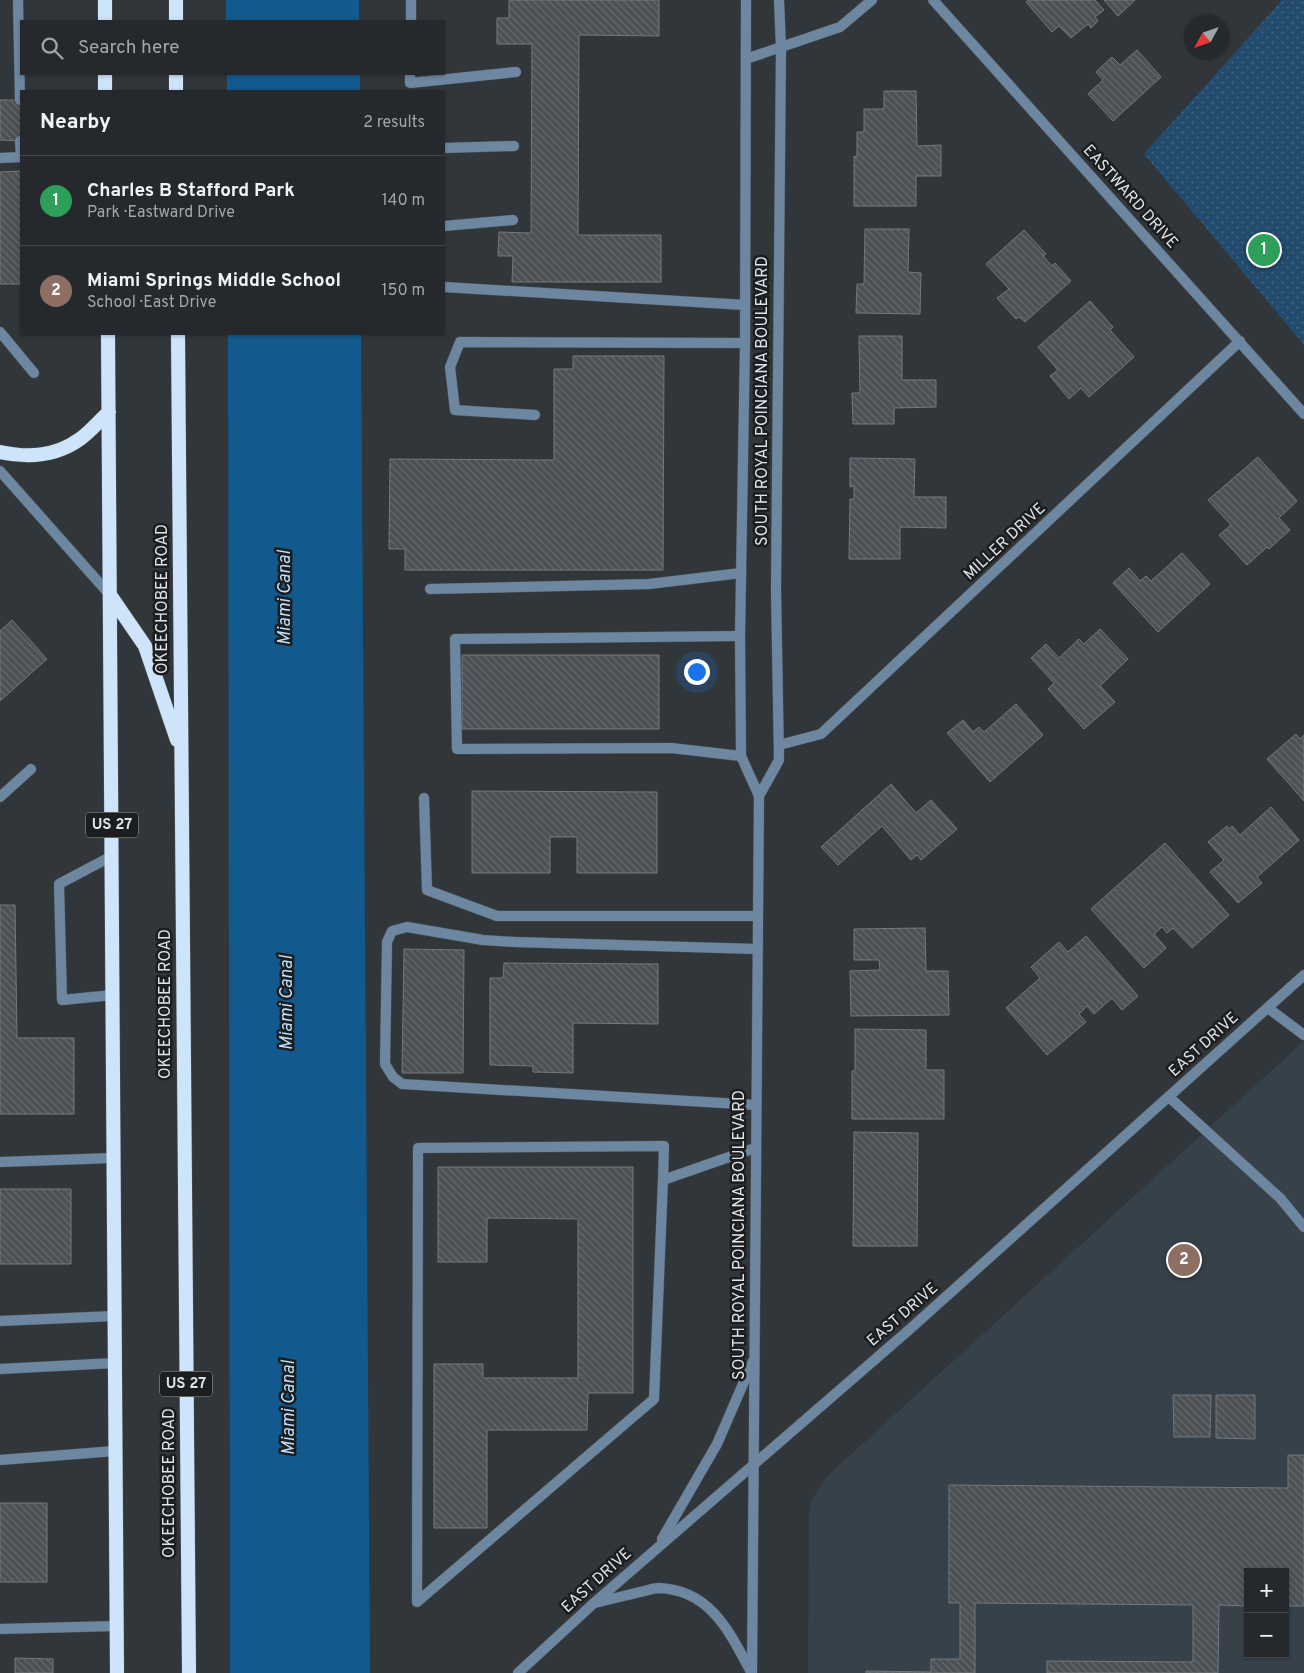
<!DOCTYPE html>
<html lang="en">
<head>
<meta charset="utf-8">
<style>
  :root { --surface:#25282c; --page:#313438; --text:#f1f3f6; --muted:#a3a6a9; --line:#424448; --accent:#95b2f1 }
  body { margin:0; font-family:Overpass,sans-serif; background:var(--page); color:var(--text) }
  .controls { position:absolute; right:15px; bottom:15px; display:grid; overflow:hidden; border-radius:0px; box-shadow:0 1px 4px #0004 }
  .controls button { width:45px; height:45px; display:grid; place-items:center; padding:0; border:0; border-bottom:1px solid var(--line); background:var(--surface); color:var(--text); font:25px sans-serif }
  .compass { position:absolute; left:1184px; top:15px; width:45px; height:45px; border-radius:50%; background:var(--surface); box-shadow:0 1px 4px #0004; rotate:230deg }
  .you { position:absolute; left:696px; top:671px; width:18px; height:18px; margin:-12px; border:4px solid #fff; border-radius:50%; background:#1a73e8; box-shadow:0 0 0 8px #1a73e833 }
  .badge { display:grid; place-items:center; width:32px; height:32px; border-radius:50%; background:var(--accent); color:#fff; font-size:16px; font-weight:700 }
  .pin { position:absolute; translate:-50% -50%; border:2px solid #fff; box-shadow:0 1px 5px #0006 }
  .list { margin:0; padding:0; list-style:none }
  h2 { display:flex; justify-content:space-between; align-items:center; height:65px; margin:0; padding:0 20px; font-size:21px }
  h2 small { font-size:16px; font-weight:400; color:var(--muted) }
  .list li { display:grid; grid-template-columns:32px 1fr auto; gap:15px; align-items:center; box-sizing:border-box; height:90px; padding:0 20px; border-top:1px solid var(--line) }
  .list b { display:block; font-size:19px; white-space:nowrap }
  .list p { margin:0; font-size:16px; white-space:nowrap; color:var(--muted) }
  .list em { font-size:16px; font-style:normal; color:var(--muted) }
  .icon { flex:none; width:28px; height:28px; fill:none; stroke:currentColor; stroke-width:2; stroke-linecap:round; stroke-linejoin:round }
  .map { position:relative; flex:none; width:1304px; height:1673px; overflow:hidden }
  .search { position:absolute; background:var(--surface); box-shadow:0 1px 4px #0004; left:20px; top:20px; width:425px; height:55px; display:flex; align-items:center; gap:12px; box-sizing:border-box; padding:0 18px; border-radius:0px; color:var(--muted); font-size:19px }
  .panel { position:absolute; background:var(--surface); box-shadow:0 1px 4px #0004; left:20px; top:90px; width:425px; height:245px; border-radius:0px }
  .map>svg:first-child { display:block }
</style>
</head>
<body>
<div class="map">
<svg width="1304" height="1673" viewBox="0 0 1304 1673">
  <defs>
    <pattern id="grass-dots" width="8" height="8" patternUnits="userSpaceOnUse" patternTransform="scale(1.25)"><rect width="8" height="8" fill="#234b6d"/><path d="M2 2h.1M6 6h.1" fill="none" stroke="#436582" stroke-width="1.8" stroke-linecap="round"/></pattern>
    <pattern id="building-back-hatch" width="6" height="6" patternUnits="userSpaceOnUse" patternTransform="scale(1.25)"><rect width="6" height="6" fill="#4b5055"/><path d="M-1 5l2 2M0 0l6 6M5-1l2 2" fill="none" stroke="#65696d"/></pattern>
  </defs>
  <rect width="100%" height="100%" fill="#31363b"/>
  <path fill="#37414a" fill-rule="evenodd" d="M1304,1041V1673H808L809,1515L811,1502L825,1478ZM1248,1572H1285V1654H1248Z"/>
  <path fill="url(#grass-dots)" d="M1282,0H1304V345L1144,154Z"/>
  <path fill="#12598d" d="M226,0H359V21H226Z
    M227,74H360V91H227Z
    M228,334H361L370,1673H230Z"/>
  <path fill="url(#building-back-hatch)" stroke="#72787d" d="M509,0H659V36L579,35L578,235H661V282H512L513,256H498L499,232L531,233L532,44H497V18H509Z
    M1028,0H1095L1104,10L1095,17L1098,21L1091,28L1088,24L1071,38L1059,26L1052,32L1026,2Z
    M1104,0H1135L1118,16Z
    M1137,50L1161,77L1113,121L1088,94L1103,80L1096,72L1112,57L1120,65Z
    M884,91H916L917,146L941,145V176H916V206H854V156L857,157V132H864V109H884Z
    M0,100H21V141L0,140Z
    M21,171V284H0V172Z
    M865,229H909L908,272L921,273L920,314L856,313L857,284H864Z
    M1024,230L1046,254L1043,256L1052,266L1055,263L1071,281L1025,322L1019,317L1016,319L997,298L1009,289L986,264Z
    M1090,301L1113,327L1110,330L1134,357L1089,397L1081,388L1069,399L1050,376L1058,370L1038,347Z
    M859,336H902V380H936V407L894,408V424H853L852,393H860Z
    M573,356H664L663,570H405V549H389L390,459L554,460V369H573Z
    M1258,457L1297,501L1279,518L1290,530L1269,549L1267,547L1247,565L1219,535L1231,525L1208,500Z
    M850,458L915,459L914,497H946V528L900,527V559H849L850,499H854V486L850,487Z
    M1182,553L1210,584L1158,632L1113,583L1129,568L1140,581L1146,576L1151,581Z
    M12,620L47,659L0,701V631Z
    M1100,629L1128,659L1100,686L1115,702L1084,729L1048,689L1054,683L1031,658L1046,644L1059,658L1079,639L1084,644Z
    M462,655H659V729H462Z
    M1016,704L1043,735L990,782L947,733L963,720L973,732L979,727L984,732Z
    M1296,734L1300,739L1304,735V801L1267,759Z
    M891,784L916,813L931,800L957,829L921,860L917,855L911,860L882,826L838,865L821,847Z
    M472,791L657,792V873H577V837H550V873H472Z
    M1271,807L1299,840L1257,877L1262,883L1238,903L1210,872L1224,860L1208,842L1227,826L1230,829L1232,826L1240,835Z
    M1165,843L1229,915L1192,948L1173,928L1167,933L1162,927L1154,934L1166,948L1144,968L1091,909Z
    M0,905H15L17,1038H74V1114H0Z
    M925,928L926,971H948L949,1015L851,1016L850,971L880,970L879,960H854V929Z
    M1086,936L1138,996L1122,1010L1112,998L1094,1014L1087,1006L1079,1014L1086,1022L1047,1055L1006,1008L1040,978L1031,967L1059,942L1068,952Z
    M404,949L464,950L463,1073H402Z
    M504,963L658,964V1024L573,1023V1073L533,1072V1066L490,1065V978H503Z
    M855,1029L926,1030V1070H944V1119H852V1071H855Z
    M854,1132L918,1133L917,1246H853Z
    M438,1167H633V1393H588L587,1430H487V1528H434V1364H483V1378H578V1219L487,1218V1262H438Z
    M0,1189H71V1264H0Z
    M1173,1395H1211L1210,1437H1174Z
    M1216,1395H1255V1439L1216,1438Z
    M1288,1455H1304V1606H1285V1572H1248V1606L1219,1605L1218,1673H1047V1661L1193,1662V1605L975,1603V1673H866V1671L931,1672V1659H960V1603H949V1485L1288,1488Z
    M0,1503H47V1582H0Z
    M15,1658L53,1659V1673H15Z"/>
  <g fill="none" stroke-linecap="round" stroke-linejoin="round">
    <g stroke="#4d5256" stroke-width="11">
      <path id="service" d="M18,0L20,100
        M411,21V0
        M410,74V83L516,72
        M444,148L514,146
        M0,158L21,157L20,141
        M444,226L513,220
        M444,287L745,305
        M0,332L34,373
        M535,415L455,410L450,367L460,342L745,343
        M430,589L649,584L741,573
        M740,636L455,639L457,749L671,748L741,756
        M424,798L427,890L497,916H757
        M112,856L59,884L62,1000L113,995
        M1268,1008L1304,1035
        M1169,1097L1280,1198L1304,1227
        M756,1105L402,1084L393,1077L385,1064L387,942L392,931L407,927L483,940L515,942L757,949
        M0,1162L113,1158
        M663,1180L664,1146L418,1148L417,1602L654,1399L663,1180L755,1148
        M0,1321L114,1316
        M0,1369L115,1363
        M0,1460L115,1451
        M0,1629L116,1626"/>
    </g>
    <g stroke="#4d5256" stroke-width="11">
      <path id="minor" d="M933,0L1304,414
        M746,59L840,27L872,0
        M779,745L821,734L1240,341
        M0,797L31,769"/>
    </g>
    <g stroke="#4d5256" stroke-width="11">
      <path id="tertiary" d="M746,0L745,343L740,636L741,756L759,796L752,1673
        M0,471L110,595
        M759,796L779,760L776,590L781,48L779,0
        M662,1539L717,1444L753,1361
        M595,1603C610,1599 625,1596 640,1592C646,1591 653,1588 659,1588C711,1590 730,1633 751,1672
        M518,1673L594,1603L910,1329L1304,975"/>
    </g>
    <g stroke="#4d5256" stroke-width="15">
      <path id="trunk" d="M105,0V21
        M176,0V21
        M105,74V91
        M176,74V91
        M108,334L117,1673
        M178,334L189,1673
        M0,452C28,458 55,457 80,439C90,432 99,421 109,412
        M110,595L145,646L177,740"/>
    </g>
    <use href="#service" stroke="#6d87a0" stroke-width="10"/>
    <use href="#minor" stroke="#6d87a0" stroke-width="10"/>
    <use href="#tertiary" stroke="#6d87a0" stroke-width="10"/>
    <use href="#trunk" stroke="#cee4fa" stroke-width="14"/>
  </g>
  <g text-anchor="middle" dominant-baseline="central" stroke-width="5" stroke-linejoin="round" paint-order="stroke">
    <g fill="#1b1d1f" stroke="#a5a8aa" stroke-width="1">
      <rect x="86" y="812.5" width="52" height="25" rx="4"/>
      <rect x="160" y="1371.5" width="52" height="25" rx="4"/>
    </g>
    <g font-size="15" font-weight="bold" fill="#e0e3e6">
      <text x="112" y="825">US 27</text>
      <text x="186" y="1384">US 27</text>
    </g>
    <g font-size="16" fill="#e0e3e6" stroke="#1b1d1f">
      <text transform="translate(1130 197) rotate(48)">EASTWARD DRIVE</text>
      <text transform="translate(763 401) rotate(-90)">SOUTH ROYAL POINCIANA BOULEVARD</text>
      <text transform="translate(1005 542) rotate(-43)">MILLER DRIVE</text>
      <text transform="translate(163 599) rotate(-90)">OKEECHOBEE ROAD</text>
      <text transform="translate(166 1004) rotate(-90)">OKEECHOBEE ROAD</text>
      <text transform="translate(1204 1045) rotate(-42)">EAST DRIVE</text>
      <text transform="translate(740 1235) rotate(-90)">SOUTH ROYAL POINCIANA BOULEVARD</text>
      <text transform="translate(903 1315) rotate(-41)">EAST DRIVE</text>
      <text transform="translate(170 1483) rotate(-90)">OKEECHOBEE ROAD</text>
      <text transform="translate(597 1581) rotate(-42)">EAST DRIVE</text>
    </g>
    <g font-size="18" font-style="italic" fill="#bedffe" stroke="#1b1d1f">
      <text transform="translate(285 598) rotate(-90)">Miami Canal</text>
      <text transform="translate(287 1003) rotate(-90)">Miami Canal</text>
      <text transform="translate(289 1408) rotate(-90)">Miami Canal</text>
    </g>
  </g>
</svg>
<div class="controls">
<button>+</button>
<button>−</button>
</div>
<svg class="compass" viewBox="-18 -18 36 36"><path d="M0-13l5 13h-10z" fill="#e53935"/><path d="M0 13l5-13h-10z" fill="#a3a6a9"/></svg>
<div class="you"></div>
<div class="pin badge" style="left:1264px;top:250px;background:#2e9e5b">1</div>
<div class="pin badge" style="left:1184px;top:1260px;background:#8d6e63">2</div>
<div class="search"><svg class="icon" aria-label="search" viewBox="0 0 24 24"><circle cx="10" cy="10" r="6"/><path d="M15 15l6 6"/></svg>Search here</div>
<section class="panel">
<h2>Nearby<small>2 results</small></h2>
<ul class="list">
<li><span class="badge" style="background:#2e9e5b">1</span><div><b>Charles B Stafford Park</b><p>Park · Eastward Drive</p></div><em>140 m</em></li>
<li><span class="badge" style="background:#8d6e63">2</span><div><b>Miami Springs Middle School</b><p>School · East Drive</p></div><em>150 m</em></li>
</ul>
</section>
</div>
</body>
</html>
